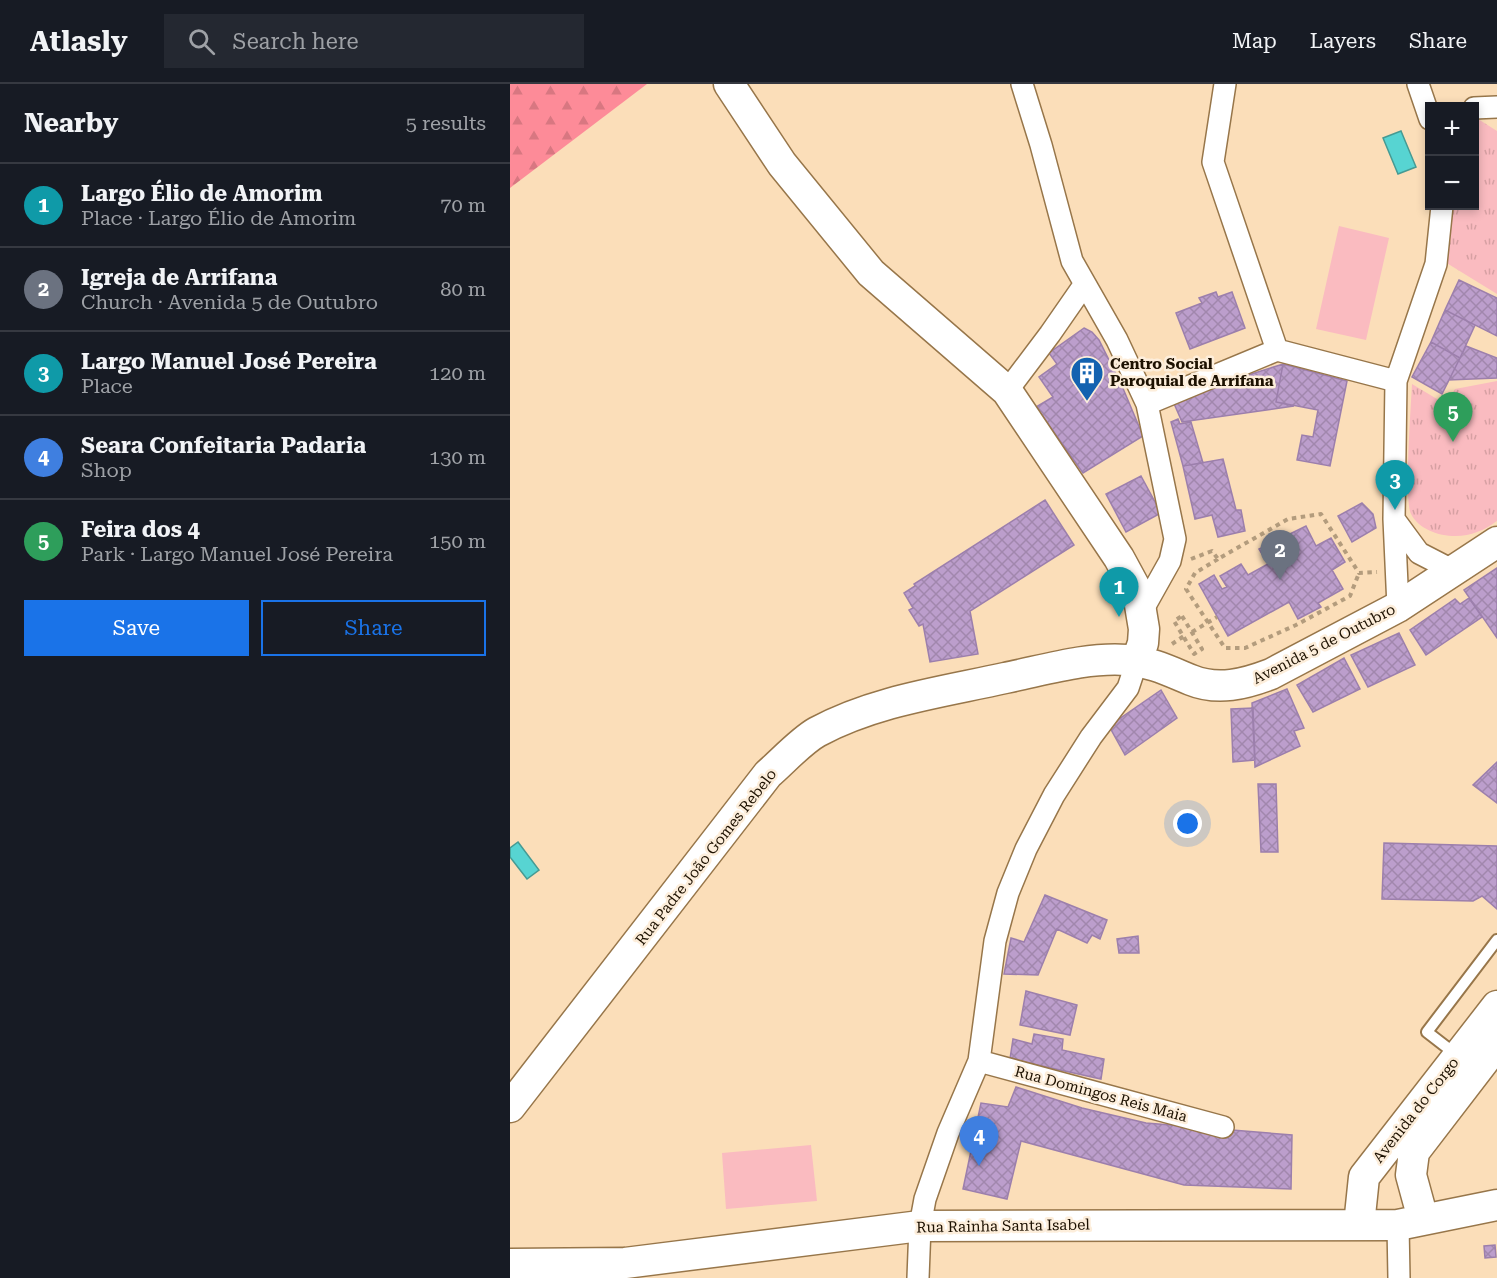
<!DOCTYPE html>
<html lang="en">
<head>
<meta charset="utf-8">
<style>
  :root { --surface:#171b24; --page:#242831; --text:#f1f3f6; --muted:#9ea1a6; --line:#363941; --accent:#1a73e8 }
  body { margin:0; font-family:"Roboto Serif",serif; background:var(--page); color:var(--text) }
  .controls { position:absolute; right:18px; top:18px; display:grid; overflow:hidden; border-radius:0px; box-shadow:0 3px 9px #0003 }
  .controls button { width:54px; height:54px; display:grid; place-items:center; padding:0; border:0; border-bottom:2px solid var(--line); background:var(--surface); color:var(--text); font:30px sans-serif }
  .you { position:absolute; left:678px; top:740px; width:21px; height:21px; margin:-15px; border:4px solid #fff; border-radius:50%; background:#1a73e8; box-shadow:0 0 0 9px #1a73e833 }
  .badge { display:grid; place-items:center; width:39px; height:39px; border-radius:50%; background:var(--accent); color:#fff; font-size:20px; font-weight:700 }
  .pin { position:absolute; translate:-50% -50px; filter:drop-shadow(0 2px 3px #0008) }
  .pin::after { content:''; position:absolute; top:32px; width:21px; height:18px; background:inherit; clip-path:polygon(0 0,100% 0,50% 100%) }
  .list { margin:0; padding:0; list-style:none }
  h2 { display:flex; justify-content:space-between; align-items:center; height:78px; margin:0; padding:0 24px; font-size:26px }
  h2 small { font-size:20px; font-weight:400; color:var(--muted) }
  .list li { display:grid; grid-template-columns:39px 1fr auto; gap:18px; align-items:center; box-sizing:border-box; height:84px; padding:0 24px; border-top:2px solid var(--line) }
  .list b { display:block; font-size:22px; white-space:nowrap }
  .list p { margin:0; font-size:20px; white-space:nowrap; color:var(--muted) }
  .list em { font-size:20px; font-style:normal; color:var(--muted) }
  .actions { display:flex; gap:12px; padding:18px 24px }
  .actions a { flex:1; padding:14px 0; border:2px solid var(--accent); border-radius:0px; text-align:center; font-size:21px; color:var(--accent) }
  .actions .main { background:var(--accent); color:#fff }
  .icon { flex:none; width:33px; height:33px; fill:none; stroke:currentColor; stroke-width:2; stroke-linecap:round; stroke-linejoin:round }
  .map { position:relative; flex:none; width:987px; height:1194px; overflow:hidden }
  header { display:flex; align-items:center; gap:36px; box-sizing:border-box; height:84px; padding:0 30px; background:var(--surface); border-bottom:2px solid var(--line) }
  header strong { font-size:28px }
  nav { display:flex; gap:33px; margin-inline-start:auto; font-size:21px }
  .search { width:420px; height:54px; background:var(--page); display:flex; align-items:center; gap:15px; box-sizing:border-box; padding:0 21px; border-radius:0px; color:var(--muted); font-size:22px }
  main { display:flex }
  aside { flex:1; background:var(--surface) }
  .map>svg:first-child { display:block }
</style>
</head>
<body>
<header>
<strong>Atlasly</strong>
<div class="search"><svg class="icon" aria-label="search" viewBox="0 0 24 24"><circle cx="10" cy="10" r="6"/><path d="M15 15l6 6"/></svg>Search here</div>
<nav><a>Map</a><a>Layers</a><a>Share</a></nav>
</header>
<main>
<aside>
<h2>Nearby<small>5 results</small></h2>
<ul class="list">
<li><span class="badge" style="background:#0f9aa8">1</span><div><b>Largo Élio de Amorim</b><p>Place · Largo Élio de Amorim</p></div><em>70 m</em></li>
<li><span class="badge" style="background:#6b7280">2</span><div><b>Igreja de Arrifana</b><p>Church · Avenida 5 de Outubro</p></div><em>80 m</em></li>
<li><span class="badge" style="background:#0f9aa8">3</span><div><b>Largo Manuel José Pereira</b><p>Place</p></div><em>120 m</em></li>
<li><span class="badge" style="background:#3f7fe0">4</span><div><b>Seara Confeitaria Padaria</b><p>Shop</p></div><em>130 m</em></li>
<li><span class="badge" style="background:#2e9e5b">5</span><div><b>Feira dos 4</b><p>Park · Largo Manuel José Pereira</p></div><em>150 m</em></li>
</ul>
<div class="actions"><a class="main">Save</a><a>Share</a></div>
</aside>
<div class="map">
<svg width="987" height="1194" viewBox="0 0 987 1194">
  <defs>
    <pattern id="forest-firs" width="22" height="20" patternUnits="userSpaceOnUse" patternTransform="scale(1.5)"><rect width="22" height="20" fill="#fd8b98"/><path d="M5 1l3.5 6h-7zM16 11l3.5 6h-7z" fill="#d87781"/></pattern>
    <pattern id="park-tufts" width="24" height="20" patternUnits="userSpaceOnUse" patternTransform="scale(1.5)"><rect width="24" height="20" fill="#fabbc0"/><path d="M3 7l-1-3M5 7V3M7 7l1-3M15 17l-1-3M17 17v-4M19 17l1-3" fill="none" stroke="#d6a0a3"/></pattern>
    <pattern id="building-cross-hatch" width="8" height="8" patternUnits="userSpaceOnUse" patternTransform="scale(1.5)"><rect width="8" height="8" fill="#bc9ecc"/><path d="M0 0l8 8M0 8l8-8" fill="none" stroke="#a187ad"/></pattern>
  </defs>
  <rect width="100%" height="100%" fill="#fbdeb9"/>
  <path fill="#fabbc0" d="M829,142L879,154L856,256L806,245Z
    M301,1061L307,1117L216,1125L212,1069Z"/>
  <path fill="url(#forest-firs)" d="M0,0H137L0,104Z"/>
  <path fill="url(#park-tufts)" d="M968,35L987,47V210L935,178L944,122H964V42Z
    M987,297V437C981,441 974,446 967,448C946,457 912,451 901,430C894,417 901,321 902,300L937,321L945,305Z"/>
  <path fill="#57d4d2" stroke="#469a93" stroke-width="1.5" d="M891,47L906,83L888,90L873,54Z
    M8,758L29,786L17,795L0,773V764Z"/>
  <path fill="url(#building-cross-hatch)" stroke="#9c7fac" stroke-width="1.5" d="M949,196L987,214V252L935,226Z
    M706,208L708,213L722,208L735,244L680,265L666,229L692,219L689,214Z
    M935,226L965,241L950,274L921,258Z
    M574,244L582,248L589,256L612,302L633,352L573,389L526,323L543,313L529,293L547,280L539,269Z
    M921,258L950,274L932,310L902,293Z
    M956,262L987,274V294L939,296Z
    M773,280L837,297L820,382L787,376L792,351L803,353L808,326L766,318Z
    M773,280L766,318L784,322L672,338L662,315Z
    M668,335L670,340L681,338L693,379L673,382L661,338Z
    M713,375L726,426H731L735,447L708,453L702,431L685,435L673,382Z
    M631,392L651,429L616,448L596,410Z
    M535,416L564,461L460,527L468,570L420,578L413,540L409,542L399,526L403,524L394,509L405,502L404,500Z
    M852,419L863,430L866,444L842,458L828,432Z
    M796,442L806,462L821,454L835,478L822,486L833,505L808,519L811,523L788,535L779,518L718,552L689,500L704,491L712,505L717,503L710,492L731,480L738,491L758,480L749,465Z
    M987,484V554L954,506Z
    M959,514L972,533L916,571L900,546L945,515L950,520Z
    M889,549L905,581L858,603L841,571Z
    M834,574L850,605L803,628L787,601Z
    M777,605L794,644L784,647L790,662L745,683L742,619Z
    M651,606L667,634L615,671L599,642Z
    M743,624L745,676L723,678L721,625Z
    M987,678V719L963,701Z
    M748,700H766L768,768H751Z
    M874,759L987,762V825L972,812L963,817L872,815Z
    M535,811L597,836L590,855L582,851L577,859L547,845L528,891L494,890L501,854L514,858Z
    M628,852L629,869H609L607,855Z
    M516,907L567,921L560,951L510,941Z
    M524,950L553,955L552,966L594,975L591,995L500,975L503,955L522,960Z
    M506,1003L572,1024L636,1039L782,1051L781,1105L674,1101L511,1057L497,1115L453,1105L471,1019L498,1023Z
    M985,1161L986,1173L975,1174L974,1162Z"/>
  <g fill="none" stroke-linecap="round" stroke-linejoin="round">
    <g stroke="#97764a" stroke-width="14">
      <path id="lane" d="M948,972L917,948L987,856"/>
    </g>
    <g stroke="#97764a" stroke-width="24">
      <path id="street" d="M512,0L531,61L562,177L607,256L637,320L665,455L660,477L632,527
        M715,0L703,78L767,266
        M908,0L920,35
        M964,24L987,23
        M767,266L886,297
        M497,307L540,250L574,201
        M637,320L767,266
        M884,435L909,469L944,487
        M888,523L884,435L886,297L926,180L932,122
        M469,977L713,1043
        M888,1141L889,1194
        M408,1194L410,1142L415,1115L438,1049L469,977L485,857L498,809L516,765L544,711L581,653L618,604L627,577"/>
    </g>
    <g stroke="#97764a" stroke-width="33">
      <path id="secondary" d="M219,0L272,80L361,189L497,307L609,474L628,509L634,545L633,559L627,577
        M0,1023L258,690C273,677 291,657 307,648C364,617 432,608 495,594C535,586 576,573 617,576C641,578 659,587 681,596C708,607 735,600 761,590L888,523L987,458
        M913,1135L901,1091L904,1068L987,960
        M849,1141L854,1093L987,922
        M0,1180L115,1179L410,1142L888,1141L987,1121"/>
    </g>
    <path stroke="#b39c7d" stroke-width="4" stroke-dasharray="4.5 4.5" stroke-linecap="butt" d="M681,475L702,467L708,475L778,435L811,430L849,489L867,488
      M708,475L685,489L676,505L715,564H735L786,541L840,512L849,489
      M672,532L692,565L684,570L664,537Z
      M682,548L707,533
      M662,560L677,550"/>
    <use href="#lane" stroke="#fff" stroke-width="10"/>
    <use href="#street" stroke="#fff" stroke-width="21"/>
    <use href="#secondary" stroke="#fff" stroke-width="30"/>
  </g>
  <defs>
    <g id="building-pin" transform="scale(1.725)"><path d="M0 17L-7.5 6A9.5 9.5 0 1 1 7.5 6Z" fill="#1362b0" stroke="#fdeedb"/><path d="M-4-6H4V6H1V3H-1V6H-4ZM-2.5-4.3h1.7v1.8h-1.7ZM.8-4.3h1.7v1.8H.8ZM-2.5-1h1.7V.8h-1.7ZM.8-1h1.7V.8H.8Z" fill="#fff"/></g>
  </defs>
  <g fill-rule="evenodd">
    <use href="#building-pin" x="577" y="289"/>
  </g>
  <g text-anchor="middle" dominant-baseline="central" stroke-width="5" stroke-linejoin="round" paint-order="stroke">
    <g font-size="15" font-weight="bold" fill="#1d1101" stroke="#fdeedb" text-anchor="start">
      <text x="600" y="280">Centro Social<tspan x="600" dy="17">Paroquial de Arrifana</tspan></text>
    </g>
    <g font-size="15" fill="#1d1101" stroke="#fdeedb">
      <text transform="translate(814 560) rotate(-27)">Avenida 5 de Outubro</text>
      <text transform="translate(196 773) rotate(-52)">Rua Padre João Gomes Rebelo</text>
      <text transform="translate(591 1010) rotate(15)">Rua Domingos Reis Maia</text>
      <text transform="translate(906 1026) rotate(-52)">Avenida do Corgo</text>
      <text transform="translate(493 1142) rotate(-1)">Rua Rainha Santa Isabel</text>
    </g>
  </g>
</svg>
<div class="controls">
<button>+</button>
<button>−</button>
</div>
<div class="you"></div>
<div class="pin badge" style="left:609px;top:533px;background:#0f9aa8">1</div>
<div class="pin badge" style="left:770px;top:496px;background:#6b7280">2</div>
<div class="pin badge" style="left:885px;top:426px;background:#0f9aa8">3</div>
<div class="pin badge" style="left:469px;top:1082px;background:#3f7fe0">4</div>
<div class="pin badge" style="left:943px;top:358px;background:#2e9e5b">5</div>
</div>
</main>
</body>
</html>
